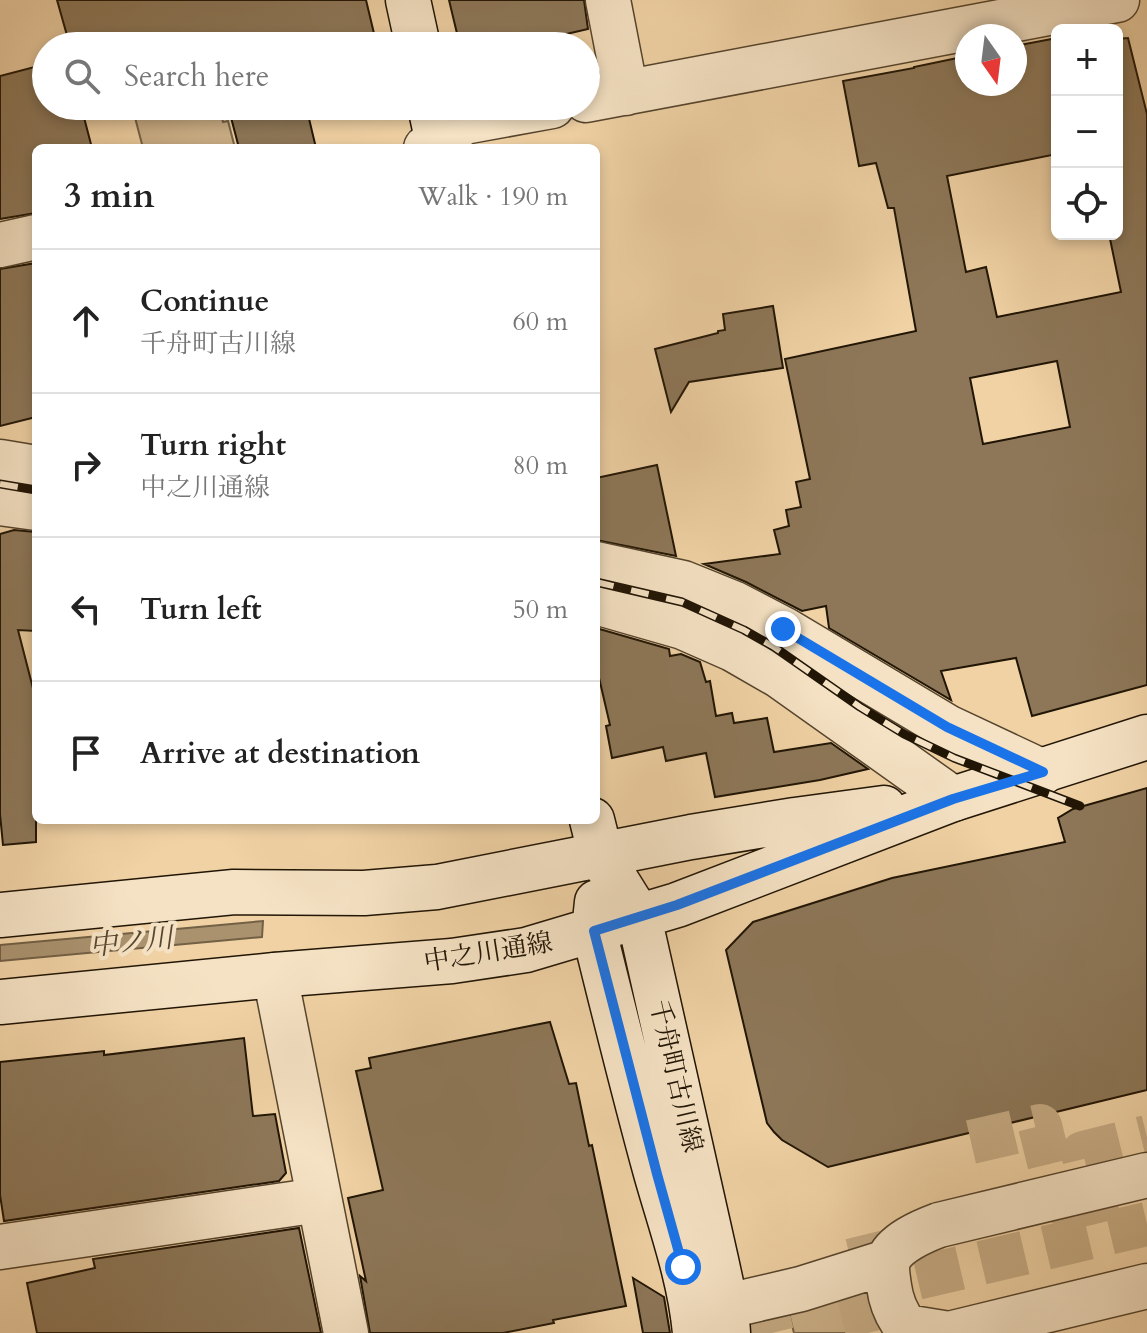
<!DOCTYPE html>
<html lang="en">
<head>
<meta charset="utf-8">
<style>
  :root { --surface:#fff; --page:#f6f6f6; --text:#222; --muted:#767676; --line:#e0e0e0 }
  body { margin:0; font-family:Cardo,"Noto Serif JP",serif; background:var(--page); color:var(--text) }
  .controls { position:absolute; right:24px; top:24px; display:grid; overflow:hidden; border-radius:12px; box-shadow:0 4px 12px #0003 }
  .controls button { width:72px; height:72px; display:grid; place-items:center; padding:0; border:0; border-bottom:2px solid var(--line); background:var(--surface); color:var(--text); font:40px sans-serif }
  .compass { position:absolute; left:955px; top:24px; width:72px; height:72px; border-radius:50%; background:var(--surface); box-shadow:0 4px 12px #0003; rotate:166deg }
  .stop { position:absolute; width:24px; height:24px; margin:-18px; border:6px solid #1a73e8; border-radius:50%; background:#fff }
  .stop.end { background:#1a73e8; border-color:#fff; box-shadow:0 2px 8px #0008 }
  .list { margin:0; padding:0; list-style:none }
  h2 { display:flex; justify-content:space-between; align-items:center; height:104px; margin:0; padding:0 32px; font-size:34px }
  h2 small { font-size:26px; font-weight:400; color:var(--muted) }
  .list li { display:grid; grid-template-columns:52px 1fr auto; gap:24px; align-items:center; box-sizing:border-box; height:144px; padding:0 32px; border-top:2px solid var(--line) }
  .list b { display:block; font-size:30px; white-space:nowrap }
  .list p { margin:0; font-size:26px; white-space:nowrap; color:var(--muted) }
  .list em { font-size:26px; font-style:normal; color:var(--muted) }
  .icon { flex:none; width:44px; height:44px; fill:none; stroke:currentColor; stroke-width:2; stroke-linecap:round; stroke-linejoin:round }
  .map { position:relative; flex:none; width:1147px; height:1333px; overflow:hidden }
  .search { position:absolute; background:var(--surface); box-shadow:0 4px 12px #0003; left:32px; top:32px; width:568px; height:88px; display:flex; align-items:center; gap:20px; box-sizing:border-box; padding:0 28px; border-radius:44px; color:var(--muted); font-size:30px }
  .panel { position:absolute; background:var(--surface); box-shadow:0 4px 12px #0003; left:32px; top:144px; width:568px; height:680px; border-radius:12px }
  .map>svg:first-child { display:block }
</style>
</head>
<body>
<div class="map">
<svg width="1147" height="1333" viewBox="0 0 1147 1333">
  <rect width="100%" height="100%" fill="#f0d2a5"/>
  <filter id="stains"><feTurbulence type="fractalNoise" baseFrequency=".0025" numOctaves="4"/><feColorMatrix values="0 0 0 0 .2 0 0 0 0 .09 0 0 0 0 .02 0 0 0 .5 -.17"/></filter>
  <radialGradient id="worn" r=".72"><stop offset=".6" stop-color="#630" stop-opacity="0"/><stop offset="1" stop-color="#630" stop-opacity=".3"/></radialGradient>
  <path fill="#cdb28a" stroke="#776448" stroke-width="2" d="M132,106H219L223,122L228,121L235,148H143Z
    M850,1291C854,1293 860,1295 863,1298C871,1307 871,1324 865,1333H794L787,1306Z"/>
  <path fill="#aa926f" stroke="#736045" stroke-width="2" d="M263,921L262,937L0,961V945Z"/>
  <path fill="#8d7758" stroke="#211505" stroke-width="2" fill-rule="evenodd" d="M57,0H366L377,46H70Z
    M449,0H584L588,29L515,46H460Z
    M1057,38V154L947,176L966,272L986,267L997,317L1121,292L1109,234H1117V39L1128,38L1147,114V685L1032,716L1016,658L941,671L951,700L829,628L826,606L802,611L746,582L704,564L780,554L774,530L789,526L786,510L801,507L796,482L810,479L785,359L916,331L894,208H888L876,163L859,166L843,81L914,68V67L967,56V84H1015V46ZM1057,361L1070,427L983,444L970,378Z
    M46,64V106H81L92,148H36V213L0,219V76Z
    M228,106H306L316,148H239Z
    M36,263V417L0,426V269Z
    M773,306L783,368L689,382L671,412L655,349L718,333V331L725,330L723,314Z
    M657,465L676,556L596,540V478Z
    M14,530L36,532V631L18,630L36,700V842L3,845L0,814V534Z
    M596,628L669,649L670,656L681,654L700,662L706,682L710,681L716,716L732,713L734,723L767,718L774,752L831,743L868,769L820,780L715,797L706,753L666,761L663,747L612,758L606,726L610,725L596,665Z
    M1147,788V1090L828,1167L782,1140L774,1132L767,1123L726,950L753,922L892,878L1065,842L1058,818L1073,809Z
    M550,1022L569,1084L576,1083L589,1146L592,1145L626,1306L553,1320L554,1323L503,1333H370L360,1276L366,1281L348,1198L383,1190L356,1071L371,1068L369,1058Z
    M244,1038L253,1116L275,1114L286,1173L279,1181L4,1221L0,1195V1062L104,1051V1055Z
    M299,1228L321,1333H37L27,1283L95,1268L93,1259Z
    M633,1278L664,1297L670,1333H643Z"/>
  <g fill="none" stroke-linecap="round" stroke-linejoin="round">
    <path stroke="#c7ac85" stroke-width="44" stroke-dasharray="44 22" stroke-linecap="butt" d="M971,1142L1040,1126L1059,1202L1090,1195
      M1100,1223L1083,1153L1147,1137
      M867,1234L880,1287
      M858,1292L868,1333
      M853,1293L1147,1224
      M767,1313L772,1333"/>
    <g stroke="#55442d" stroke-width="47">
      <path id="street" d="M608,0L626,93
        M586,100L1117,0
        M426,148L464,122L552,106
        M0,245L36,237
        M0,462L36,468
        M0,503L36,508
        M596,564L683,583L735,604L783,629L947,727L1043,772
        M596,602L683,627L733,649L780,676L953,799
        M275,975L346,1333
        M0,1247L319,1200
        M693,1314L801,1289L887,1262
        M943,1333L906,1327C896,1314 891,1302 889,1286C888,1279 886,1268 888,1261C894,1243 923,1231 939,1225L1147,1175
        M953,1333L1147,1286"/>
    </g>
    <g stroke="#211505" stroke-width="47">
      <path id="secondary" d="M408,0L418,46
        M430,106L439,148
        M592,820L601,856L639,917L716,1260L726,1306L728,1333
        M597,902L594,931C614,1012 634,1093 656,1173C671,1226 690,1278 695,1333
        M0,915L234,892L364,893L437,887L691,837L795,820L884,808
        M0,1002L275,975L452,961L526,950L677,905L953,799L1147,737"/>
    </g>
    <use href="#street" stroke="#f5e2c4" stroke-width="44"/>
    <use href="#secondary" stroke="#f5e2c4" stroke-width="44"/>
    <g stroke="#211505" stroke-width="9">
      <path id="rail" d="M0,484L36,490
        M596,582L682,602L744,630L774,647L860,707L904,734L954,758L1080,806"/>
    </g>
    <use href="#rail" stroke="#f5e2c4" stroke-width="6" stroke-dasharray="18" stroke-linecap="butt"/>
  </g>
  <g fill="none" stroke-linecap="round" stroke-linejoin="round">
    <path stroke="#1a73e8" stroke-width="10" d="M683,1267L657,1174L594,931L677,905L953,799L1043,772L947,727L783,629"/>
  </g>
  <g text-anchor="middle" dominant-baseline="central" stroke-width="8" stroke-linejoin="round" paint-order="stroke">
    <g font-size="26" fill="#211505" stroke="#f5e2c4">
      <text transform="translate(488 952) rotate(-9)">中之川通線</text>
      <text transform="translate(676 1076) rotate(77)">千舟町古川線</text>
    </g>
    <g font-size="28" font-style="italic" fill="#58472f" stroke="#f5e2c4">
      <text transform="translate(131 942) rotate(-6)">中ノ川</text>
    </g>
  </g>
  <rect width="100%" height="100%" filter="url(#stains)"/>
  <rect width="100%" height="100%" fill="url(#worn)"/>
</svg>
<div class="controls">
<button>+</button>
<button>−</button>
<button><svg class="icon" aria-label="locate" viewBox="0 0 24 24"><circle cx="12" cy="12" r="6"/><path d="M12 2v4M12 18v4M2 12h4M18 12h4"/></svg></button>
</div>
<svg class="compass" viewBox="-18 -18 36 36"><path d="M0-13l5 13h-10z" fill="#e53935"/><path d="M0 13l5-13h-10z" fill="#767676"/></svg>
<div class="stop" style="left:683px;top:1267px"></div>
<div class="stop end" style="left:783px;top:629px"></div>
<div class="search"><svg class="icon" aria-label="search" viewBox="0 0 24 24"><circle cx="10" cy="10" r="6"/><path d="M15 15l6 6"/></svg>Search here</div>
<section class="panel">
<h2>3 min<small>Walk · 190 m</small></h2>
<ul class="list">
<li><svg class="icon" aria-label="ahead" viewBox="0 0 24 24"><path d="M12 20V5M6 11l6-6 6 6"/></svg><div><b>Continue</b><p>千舟町古川線</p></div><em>60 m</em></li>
<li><svg class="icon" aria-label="right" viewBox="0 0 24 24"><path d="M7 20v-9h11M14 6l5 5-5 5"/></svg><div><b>Turn right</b><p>中之川通線</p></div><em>80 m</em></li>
<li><svg class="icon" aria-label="left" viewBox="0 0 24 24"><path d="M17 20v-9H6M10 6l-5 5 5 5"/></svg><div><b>Turn left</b></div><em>50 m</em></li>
<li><svg class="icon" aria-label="arrive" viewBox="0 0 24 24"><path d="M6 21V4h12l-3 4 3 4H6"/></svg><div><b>Arrive at destination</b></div></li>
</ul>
</section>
</div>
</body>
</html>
